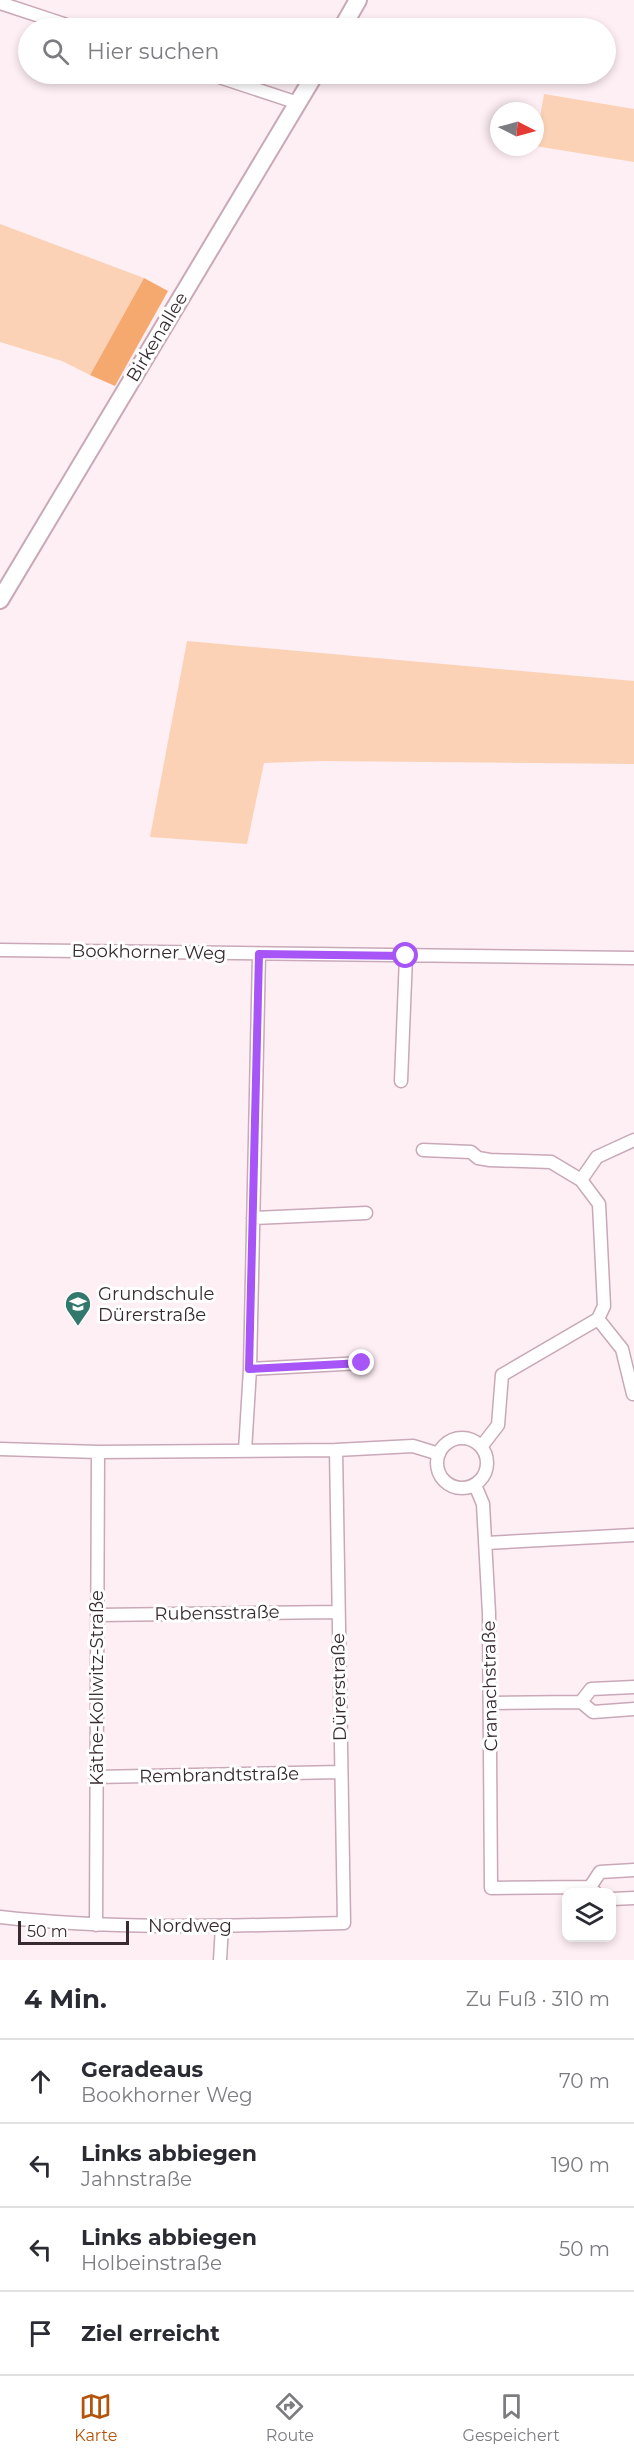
<!DOCTYPE html>
<html lang="de">
<head>
<meta charset="utf-8">
<style>
  :root { --surface:#fff; --page:#f7f7f7; --text:#2b2b33; --muted:#7c7c81; --line:#e1e1e2; --accent:#b45309 }
  body { margin:0; font-family:Montserrat,sans-serif; background:var(--page); color:var(--text) }
  .controls { position:absolute; right:18px; bottom:18px; display:grid; overflow:hidden; border-radius:12px; box-shadow:0 3px 9px #0003 }
  .controls button { width:54px; height:54px; display:grid; place-items:center; padding:0; border:0; border-bottom:2px solid var(--line); background:var(--surface); color:var(--text); font:30px sans-serif }
  .compass { position:absolute; left:490px; top:102px; width:54px; height:54px; border-radius:50%; background:var(--surface); box-shadow:0 3px 9px #0003; rotate:96deg }
  .scale { position:absolute; left:18px; bottom:15px; width:111px; box-sizing:border-box; padding-left:6px; border:3px solid #372a30; border-top:0; font-size:16px; line-height:21px; white-space:nowrap; color:#372a30; -webkit-text-stroke:4px #fff; paint-order:stroke }
  .stop { position:absolute; width:18px; height:18px; margin:-14px; border:4px solid #a855f7; border-radius:50%; background:#fff }
  .stop.end { background:#a855f7; border-color:#fff; box-shadow:0 2px 6px #0008 }
  .list { margin:0; padding:0; list-style:none }
  h2 { display:flex; justify-content:space-between; align-items:center; height:78px; margin:0; padding:0 24px; font-size:26px }
  h2 small { font-size:20px; font-weight:400; color:var(--muted) }
  .list li { display:grid; grid-template-columns:39px 1fr auto; gap:18px; align-items:center; box-sizing:border-box; height:84px; padding:0 24px; border-top:2px solid var(--line) }
  .list b { display:block; font-size:22px; white-space:nowrap }
  .list p { margin:0; font-size:20px; white-space:nowrap; color:var(--muted) }
  .list em { font-size:20px; font-style:normal; color:var(--muted) }
  .icon { flex:none; width:33px; height:33px; fill:none; stroke:currentColor; stroke-width:2; stroke-linecap:round; stroke-linejoin:round }
  .map { position:relative; flex:none; width:634px; height:1960px; overflow:hidden }
  .search { position:absolute; background:var(--surface); box-shadow:0 3px 9px #0003; left:18px; right:18px; top:18px; height:66px; display:flex; align-items:center; gap:15px; box-sizing:border-box; padding:0 21px; border-radius:33px; color:var(--muted); font-size:22px }
  .sheet { height:414px; background:var(--surface) }
  nav { display:flex; justify-content:space-around; align-items:center; box-sizing:border-box; height:84px; border-top:2px solid var(--line); background:var(--surface); font-size:16px; color:var(--muted) }
  nav a { display:grid; justify-items:center; gap:3px }
  nav .on { color:var(--accent) }
  .map>svg:first-child { display:block }
</style>
</head>
<body>
<div class="map">
<svg width="634" height="1960" viewBox="0 0 634 1960">
  <rect width="100%" height="100%" fill="#feeff5"/>
  <path fill="#fbd2b5" d="M544,94L634,109V162L535,146Z
    M0,224L144,278L90,375L62,361L0,342Z
    M187,641L634,681V764L320,761L264,763L247,844L150,837Z"/>
  <path fill="#f6a96f" d="M144,278L168,291L115,386L90,375Z"/>
  <g fill="none" stroke-linecap="round" stroke-linejoin="round">
    <g stroke="#c9a8b7" stroke-width="15">
      <path id="minor" d="M0,3L76,28
        M210,74L298,103
        M0,950L634,958
        M401,1081L406,956
        M423,1150L471,1152L478,1158L490,1160L551,1162L581,1180L599,1204L604,1306L598,1319L502,1375L498,1425L481,1447
        M581,1180L597,1157L634,1140
        M253,1218L366,1213
        M598,1319L622,1349L633,1394
        M250,1369L362,1363
        M437 1463a25 25 0 1 1 50 0a25 25 0 1 1-50 0Z
        M0,1449L98,1452L336,1450L344,1923C229,1926 114,1930 0,1917
        M336,1450L413,1446L439,1454
        M245,1451L250,1369L259,954
        M475,1485L483,1504L489,1613L491,1888L590,1887L595,1892
        M486,1543L634,1535
        M97,1615L337,1612
        M581,1702L591,1689L634,1687
        M490,1703L581,1702L593,1712L634,1709
        M96,1777L341,1772
        M590,1887L600,1872L634,1870
        M612,1899L634,1898
        M96,1925L98,1452
        M220,1960L222,1926"/>
    </g>
    <g stroke="#c9a8b7" stroke-width="20">
      <path id="tertiary" d="M342,28L358,0
        M0,600L315,74"/>
    </g>
    <use href="#minor" stroke="#fff" stroke-width="12"/>
    <use href="#tertiary" stroke="#fff" stroke-width="16"/>
  </g>
  <g fill="none" stroke-linecap="round" stroke-linejoin="round">
    <path stroke="#a855f7" stroke-width="8" d="M362,1363L249,1369L259,954L406,956"/>
  </g>
  <defs>
    <g id="school-pin" transform="scale(1.35)"><path d="M0 17L-7.5 6A9.5 9.5 0 1 1 7.5 6Z" fill="#33786d" stroke="#fff"/><path d="M0-5L7-2L0 1L-7-2ZM-4 1L0 2.5L4 1V4Q0 6-4 4Z" fill="#fff"/></g>
  </defs>
  <g fill-rule="evenodd">
    <use href="#school-pin" x="78" y="1304"/>
  </g>
  <g text-anchor="middle" dominant-baseline="central" stroke-width="6" stroke-linejoin="round" paint-order="stroke">
    <g font-size="18" fill="#372a30" stroke="#fff">
      <text transform="translate(157 337) rotate(-59)">Birkenallee</text>
      <text transform="translate(149 952) rotate(1)">Bookhorner Weg</text>
      <text transform="translate(217 1613) rotate(-1)">Rubensstraße</text>
      <text transform="translate(490 1686) rotate(-91)">Cranachstraße</text>
      <text transform="translate(339 1687) rotate(-91)">Dürerstraße</text>
      <text transform="translate(97 1688) rotate(-90)">Käthe-Kollwitz-Straße</text>
      <text transform="translate(219 1775) rotate(-1)">Rembrandtstraße</text>
      <text x="190" y="1926">Nordweg</text>
    </g>
    <g font-size="18" fill="#372a30" stroke="#fff" text-anchor="start">
      <text x="98" y="1294">Grundschule<tspan x="98" dy="21">Dürerstraße</tspan></text>
    </g>
  </g>
</svg>
<div class="controls">
<button><svg class="icon" aria-label="layers" viewBox="0 0 24 24"><path d="M12 4l9 5-9 5-9-5zM3 14l9 5 9-5"/></svg></button>
</div>
<svg class="compass" viewBox="-18 -18 36 36"><path d="M0-13l5 13h-10z" fill="#e53935"/><path d="M0 13l5-13h-10z" fill="#7c7c81"/></svg>
<div class="scale">50 m</div>
<div class="stop" style="left:406px;top:956px"></div>
<div class="stop end" style="left:362px;top:1363px"></div>
<div class="search"><svg class="icon" aria-label="search" viewBox="0 0 24 24"><circle cx="10" cy="10" r="6"/><path d="M15 15l6 6"/></svg>Hier suchen</div>
</div>
<section class="sheet">
<h2>4 Min.<small>Zu Fuß · 310 m</small></h2>
<ul class="list">
<li><svg class="icon" aria-label="ahead" viewBox="0 0 24 24"><path d="M12 20V5M6 11l6-6 6 6"/></svg><div><b>Geradeaus</b><p>Bookhorner Weg</p></div><em>70 m</em></li>
<li><svg class="icon" aria-label="left" viewBox="0 0 24 24"><path d="M17 20v-9H6M10 6l-5 5 5 5"/></svg><div><b>Links abbiegen</b><p>Jahnstraße</p></div><em>190 m</em></li>
<li><svg class="icon" aria-label="left" viewBox="0 0 24 24"><path d="M17 20v-9H6M10 6l-5 5 5 5"/></svg><div><b>Links abbiegen</b><p>Holbeinstraße</p></div><em>50 m</em></li>
<li><svg class="icon" aria-label="arrive" viewBox="0 0 24 24"><path d="M6 21V4h12l-3 4 3 4H6"/></svg><div><b>Ziel erreicht</b></div></li>
</ul>
</section>
<nav>
<a class="on"><svg class="icon" aria-label="map" viewBox="0 0 24 24"><path d="M3 6l6-2 6 2 6-2v14l-6 2-6-2-6 2zM9 4v14M15 6v14"/></svg>Karte</a>
<a><svg class="icon" aria-label="directions" viewBox="0 0 24 24"><path d="M12 3l9 9-9 9-9-9zM9 14v-3h6M13 9l2 2-2 2"/></svg>Route</a>
<a><svg class="icon" aria-label="saved" viewBox="0 0 24 24"><path d="M7 4h10v16l-5-4-5 4z"/></svg>Gespeichert</a>
</nav>
</body>
</html>
